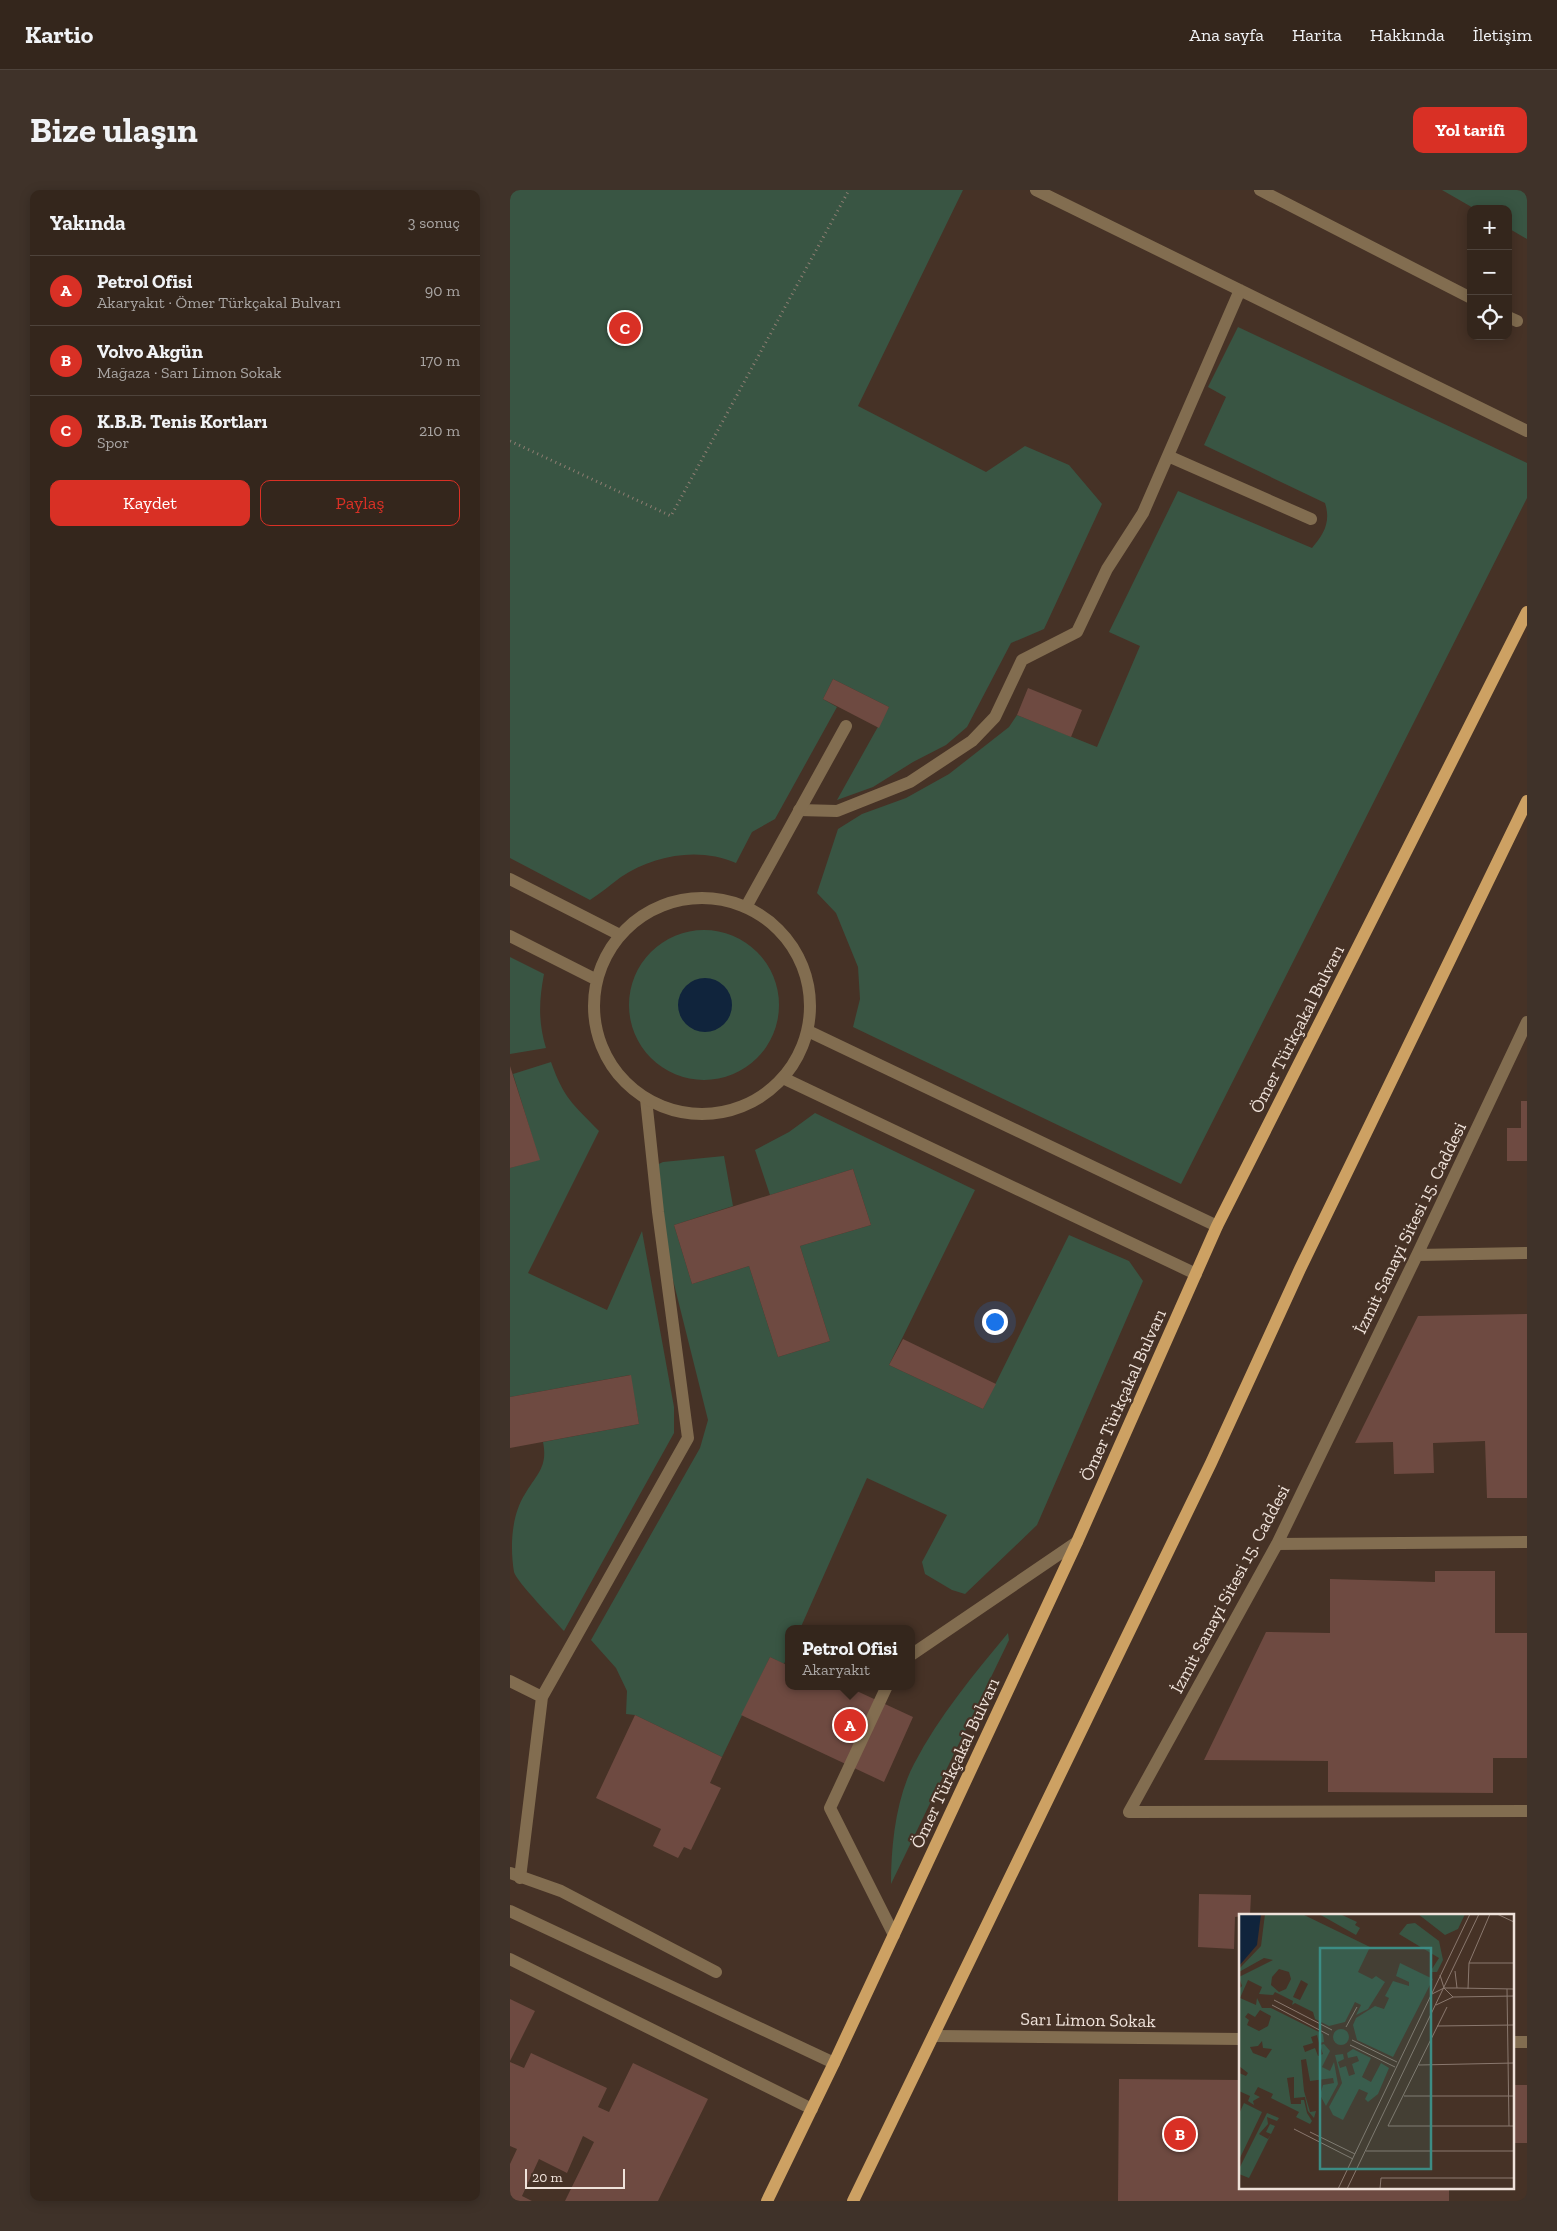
<!DOCTYPE html>
<html lang="tr">
<head>
<meta charset="utf-8">
<style>
  :root { --surface:#34261c; --page:#3f3229; --text:#f1f3f6; --muted:#a9a5a3; --line:#4e433b; --accent:#d93025 }
  body { margin:0; font-family:"Zilla Slab",serif; background:var(--page); color:var(--text) }
  .controls { position:absolute; right:15px; top:15px; display:grid; overflow:hidden; border-radius:10px; box-shadow:0 2px 12px #0003 }
  .controls button { width:45px; height:45px; display:grid; place-items:center; padding:0; border:0; border-bottom:1px solid var(--line); background:var(--surface); color:var(--text); font:25px sans-serif }
  .scale { position:absolute; left:15px; bottom:12px; width:100px; box-sizing:border-box; padding-left:5px; border:2px solid #efe2da; border-top:0; font-size:14px; line-height:18px; white-space:nowrap; color:#efe2da; -webkit-text-stroke:4px #463226; paint-order:stroke }
  .you { position:absolute; left:484px; top:1131px; width:18px; height:18px; margin:-12px; border:4px solid #fff; border-radius:50%; background:#1a73e8; box-shadow:0 0 0 8px #1a73e833 }
  .badge { display:grid; place-items:center; width:32px; height:32px; border-radius:50%; background:var(--accent); color:#fff; font-size:16px; font-weight:700 }
  .pin { position:absolute; translate:-50% -50%; border:2px solid #fff; box-shadow:0 1px 5px #0006 }
  .popup { position:absolute; left:275px; top:1435px; width:130px; height:65px; box-sizing:border-box; display:grid; place-content:center; border-radius:10px; background:var(--surface); filter:drop-shadow(0 1px 4px #0005); font-size:16px; white-space:nowrap; color:var(--muted) }
  .popup b { font-size:19px; color:var(--text) }
  .popup::after { content:''; position:absolute; left:50%; top:100%; margin-left:-10px; border:10px solid transparent; border-top-color:var(--surface) }
  .list { margin:0; padding:0; list-style:none }
  h2 { display:flex; justify-content:space-between; align-items:center; height:65px; margin:0; padding:0 20px; font-size:21px }
  h2 small { font-size:16px; font-weight:400; color:var(--muted) }
  .list li { display:grid; grid-template-columns:32px 1fr auto; gap:15px; align-items:center; box-sizing:border-box; height:70px; padding:0 20px; border-top:1px solid var(--line) }
  .list b { display:block; font-size:19px; white-space:nowrap }
  .list p { margin:0; font-size:16px; white-space:nowrap; color:var(--muted) }
  .list em { font-size:16px; font-style:normal; color:var(--muted) }
  .actions { display:flex; gap:10px; padding:15px 20px }
  .actions a { flex:1; padding:11px 0; border:1px solid var(--accent); border-radius:10px; text-align:center; font-size:18px; color:var(--accent) }
  .actions .main { background:var(--accent); color:#fff }
  .icon { flex:none; width:28px; height:28px; fill:none; stroke:currentColor; stroke-width:2; stroke-linecap:round; stroke-linejoin:round }
  .map { position:relative; flex:none; width:1017px; height:2011px; overflow:hidden; border-radius:10px }
  header { display:flex; align-items:center; gap:30px; box-sizing:border-box; height:70px; padding:0 25px; background:var(--surface); border-bottom:1px solid var(--line) }
  header strong { font-size:24px }
  nav { display:flex; gap:28px; margin-inline-start:auto; font-size:18px }
  .intro { display:flex; align-items:center; justify-content:space-between; box-sizing:border-box; height:120px; padding:0 30px }
  h1 { margin:0; font-size:35px }
  .button { padding:12px 22px; border-radius:10px; background:var(--accent); color:#fff; font-size:18px; font-weight:700 }
  main { display:flex; gap:30px; padding:0 30px }
  aside { flex:1; background:var(--surface); border-radius:10px; box-shadow:0 2px 12px #0003 }
  .map>svg:first-child { display:block }
</style>
</head>
<body>
<header>
<strong>Kartio</strong>
<nav><a>Ana sayfa</a><a>Harita</a><a>Hakkında</a><a>İletişim</a></nav>
</header>
<div class="intro"><h1>Bize ulaşın</h1><a class="button">Yol tarifi</a></div>
<main>
<aside>
<h2>Yakında<small>3 sonuç</small></h2>
<ul class="list">
<li><span class="badge">A</span><div><b>Petrol Ofisi</b><p>Akaryakıt · Ömer Türkçakal Bulvarı</p></div><em>90 m</em></li>
<li><span class="badge">B</span><div><b>Volvo Akgün</b><p>Mağaza · Sarı Limon Sokak</p></div><em>170 m</em></li>
<li><span class="badge">C</span><div><b>K.B.B. Tenis Kortları</b><p>Spor</p></div><em>210 m</em></li>
</ul>
<div class="actions"><a class="main">Kaydet</a><a>Paylaş</a></div>
</aside>
<div class="map">
<svg width="1017" height="2011" viewBox="0 0 1017 2011">
  <rect width="100%" height="100%" fill="#463226"/>
  <path fill="#395543" d="M0,0H453L348,216L476,282L515,256L559,275L592,314L534,439L501,453L457,537L436,555L403,572L363,597L327,610L379,517L323,489L313,509L327,517L265,629L242,642L226,673C189,657 144,665 111,687C100,695 91,703 80,710L0,668Z
    M932,0H1017V49L998,38V19H965Z
    M728,137L1017,273V308L671,994L343,837L350,809L348,777L326,723L307,703L328,639L352,624L396,608L439,584L499,537L507,525L587,557L630,456L599,442L668,301L802,358C814,344 821,332 815,313L694,255L716,207L698,197Z
    M119 815a75 75 0 1 1 150 0a75 75 0 1 1-150 0Z
    M0,767L34,784C29,810 28,832 36,858L0,864Z
    M41,872C54,909 63,914 89,941L18,1083L97,1120L132,1041L164,1217V1243L54,1441C44,1430 7,1392 4,1382C0,1357 1,1326 15,1304C27,1284 38,1277 33,1252L129,1234L120,1185L0,1207V978L29,969L3,884Z
    M305,923L465,1000L379,1175L473,1219L559,1045L619,1071L633,1091L527,1335L455,1404L442,1400L415,1384L412,1372L437,1325L357,1288L290,1439H279V1463L274,1474L260,1467L212,1567L125,1525L116,1524L117,1501L106,1478L81,1450L190,1258L198,1230L150,1038L142,977L153,972L214,966L223,1016L164,1035L182,1094L239,1076L268,1167L320,1151L290,1056L361,1035L343,979L260,1005L245,960L279,942Z
    M498,1443L499,1450L381,1694C381,1655 386,1608 404,1574C429,1526 464,1484 498,1443Z"/>
  <path fill="#10243c" d="M168 815a27 27 0 1 1 54 0a27 27 0 1 1-54 0Z"/>
  <path fill="#6e4a41" d="M323,489L379,517L369,538L313,509Z
    M518,498L572,520L561,547L507,525Z
    M0,876L30,970L0,978Z
    M1011,911H1017V971H997V938H1011Z
    M343,979L361,1035L290,1056L320,1151L268,1167L239,1076L182,1094L164,1035Z
    M1017,1124V1308H977L975,1251L923,1253L924,1283L884,1284L883,1252L845,1253L908,1126Z
    M393,1149L486,1194L473,1219L379,1175Z
    M121,1185L129,1234L0,1258V1207Z
    M925,1381H985V1443H1017V1568H983V1603L818,1602V1571L694,1570L756,1442L820,1443V1389L925,1392Z
    M260,1467L279,1476V1496H336L403,1527L374,1592L231,1525Z
    M125,1525L212,1567L200,1593L211,1598L181,1660L174,1657L168,1668L143,1656L151,1639L86,1608Z
    M689,1704L741,1705L740,1725L725,1727L724,1759L688,1757Z
    M0,1809L25,1821L0,1871Z
    M21,1863L97,1898L88,1917L99,1922L123,1873L198,1909L148,2011H55L84,1952L73,1946L57,1983L29,1969L12,2006L22,2011H0V1974L7,1959L0,1956V1872L14,1878Z
    M609,1889L731,1890V1997H939V2011H608Z
    M1003,1895H1017V1953H1003Z"/>
  <g fill="none" stroke-linecap="round" stroke-linejoin="round">
    <path stroke="#8f7e73" stroke-width="3" stroke-dasharray="1 4" stroke-linecap="butt" d="M0,251L161,326L339,0"/>
    <path stroke="#826d50" stroke-width="12" d="M526,0L1017,241
      M750,0L961,108
      M998,127L1007,131
      M658,266L801,329
      M289,620L327,621L400,592L462,551L485,527L512,470L567,442L597,379L633,323L730,100
      M401,1465L567,1352
      M0,1491L32,1507
      M377,1496L320,1618L384,1745
      M0,1683L51,1701L206,1782
      M10,1688L32,1507L178,1248L148,1022L136,909"/>
    <path stroke="#826d50" stroke-width="12" d="M0,689L110,745
      M84 816a108 108 0 1 1 216 0a108 108 0 1 1-216 0Z
      M236,717L336,536
      M0,746L87,790
      M1017,832L907,1065L767,1354L619,1622L1017,1621
      M298,841L707,1036
      M273,888L686,1084
      M907,1065L1017,1063
      M767,1354L1017,1352
      M0,1721L324,1873
      M0,1769L302,1919
      M425,1846L731,1849
      M1003,1852H1017"/>
    <path stroke="#cda163" stroke-width="12" d="M257,2011L324,1873L567,1352L707,1036L1017,422
      M343,2011L701,1273L790,1079L1017,611"/>
  </g>
  <g text-anchor="middle" dominant-baseline="central" stroke-width="4.5" stroke-linejoin="round" paint-order="stroke">
    <g font-size="18" fill="#efe2da" stroke="#463226">
      <text transform="translate(787 839) rotate(-63)">Ömer Türkçakal Bulvarı</text>
      <text transform="translate(900 1038) rotate(-64)">İzmit Sanayi Sitesi 15. Caddesi</text>
      <text transform="translate(613 1205) rotate(-66)">Ömer Türkçakal Bulvarı</text>
      <text transform="translate(720 1399) rotate(-62)">İzmit Sanayi Sitesi 15. Caddesi</text>
      <text transform="translate(445 1573) rotate(-65)">Ömer Türkçakal Bulvarı</text>
      <text transform="translate(578 1830) rotate(1)">Sarı Limon Sokak</text>
    </g>
  </g>
  <g transform="translate(729 1724)">
    <rect width="275" height="275" fill="#463226"/>
    <path d="M26,0H63L131,33L119,58L133,65L137,62L146,68L129,95L117,101L122,91L116,88L106,108L90,112L76,105L74,98L56,89L53,91L54,87L36,78L34,81L20,80L23,73L9,66L1,84L17,91L18,84L23,94H32L84,120L85,128L80,129L78,121L72,123L74,129L64,132L66,138L76,134L79,142L84,140L81,131L85,130L91,137L83,153L91,157L95,148L99,170L87,192L81,181L84,171L95,169L94,164L71,167L67,145L62,146L65,177L71,198L77,197L75,204L69,197L66,183L55,184V163L48,164L52,190H62V186H65L68,199L73,207L71,210L57,203L60,198L32,184L34,180L19,173L15,180L21,183L14,187L15,191L9,187L11,182L0,177V159L7,162L9,159L0,152V75L3,72L0,63L34,46L25,44L0,58V55L22,32ZM40,55L50,58L52,65L47,75L40,78L32,71L33,63ZM62,66L69,70L61,86L54,83ZM21,96L32,102L29,112L20,117L8,111L10,106L6,103L9,99L16,103ZM23,127L24,134L33,135L27,144L14,139L11,133L19,132ZM80,0H101L118,8L116,11L121,14L117,21ZM179,0H226L219,15L206,21ZM176,9L200,27L204,46L198,58H191L200,44L160,20L168,10ZM161,49L194,65L154,143L118,126L114,111L117,104L136,92L145,95L150,84L146,82L154,67L170,72V68L157,62ZM94 123a8 8 0 1 1 16 0a8 8 0 1 1-16 0ZM114,135L132,144L123,163L132,168L142,149L150,154L139,180L129,188L126,185L129,179L120,175L104,206L94,201L90,193L103,169L96,141L104,140L105,145L99,148L101,154L107,152L110,162L116,160L113,150L120,147L118,142L109,144L108,139ZM5,189L23,198L0,246V200ZM28,199L40,204L38,207L28,203L29,210L20,220L29,225L32,220L27,218L31,210L36,212L10,264L0,260V255Z" fill="#395543" fill-rule="evenodd"/>
    <path d="M0,0H22L18,31L0,52Z" fill="#10243c"/>
    <path fill="none" stroke="#8a786e" stroke-width="1" d="M258,0L275,8M230,49H275M218,74L275,75M229,75L230,49L251,0M268,75L270,212M193,80L205,74H218L216,57M214,83L275,82M35,86L93,116M33,91L90,121M197,91L214,83L205,74L201,61M208,93L149,212H275M198,112L275,111M107,113L118,93M113,126L158,148M111,131L156,153M180,151L275,149M165,182H275M55,215L114,245M71,218L116,240M127,237H275M99,275L231,0M108,275L240,0M141,275L142,264H275"/>
    <path fill="#3c8c84" fill-opacity="0.15" stroke="#3c8c84" stroke-width="2.5" d="M81,34H192V255H81Z"/>
    <rect width="275" height="275" fill="none" stroke="#efe2da" stroke-width="2.5"/>
  </g>
</svg>
<div class="controls">
<button>+</button>
<button>−</button>
<button><svg class="icon" aria-label="locate" viewBox="0 0 24 24"><circle cx="12" cy="12" r="6"/><path d="M12 2v4M12 18v4M2 12h4M18 12h4"/></svg></button>
</div>
<div class="scale">20 m</div>
<div class="you"></div>
<div class="pin badge" style="left:340px;top:1535px">A</div>
<div class="popup"><b>Petrol Ofisi</b>Akaryakıt</div>
<div class="pin badge" style="left:670px;top:1944px">B</div>
<div class="pin badge" style="left:115px;top:138px">C</div>
</div>
</main>
</body>
</html>
